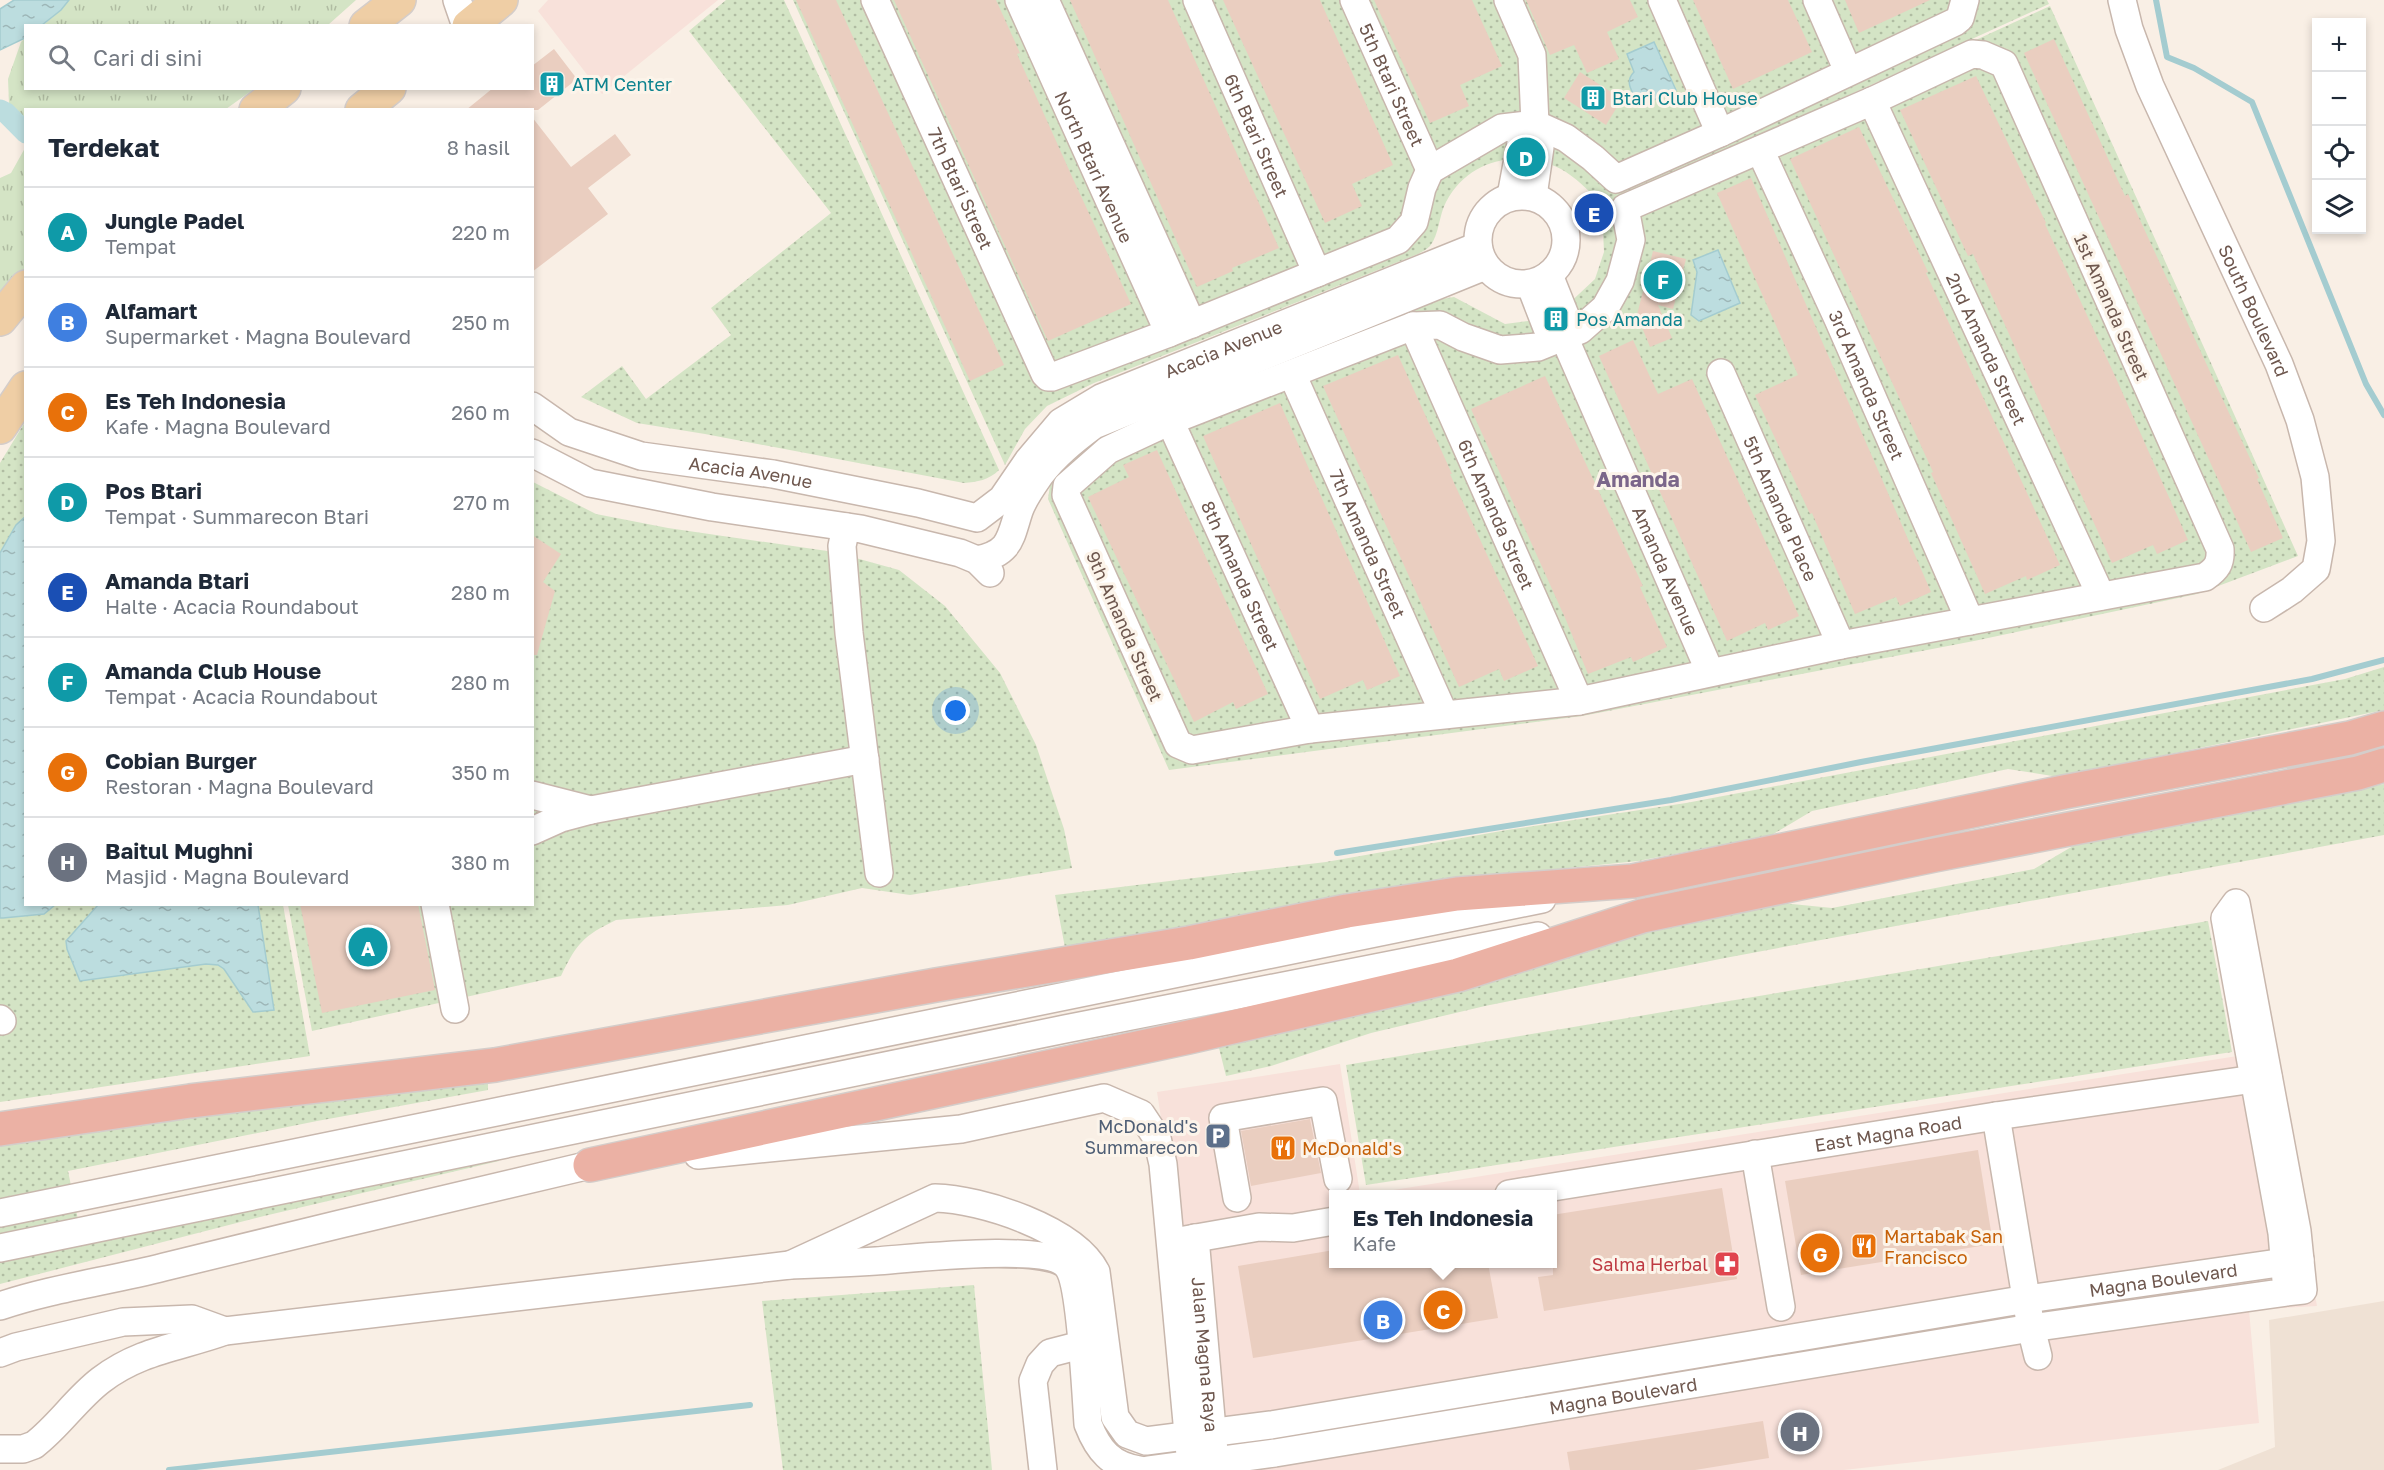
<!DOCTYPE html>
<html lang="id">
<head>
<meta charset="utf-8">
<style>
  :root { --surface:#fff; --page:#f2f2f3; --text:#1f2937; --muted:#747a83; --line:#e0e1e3; --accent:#d26c5a }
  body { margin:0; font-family:"Golos Text",sans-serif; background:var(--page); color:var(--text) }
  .controls { position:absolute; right:18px; top:18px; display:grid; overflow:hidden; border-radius:0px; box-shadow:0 3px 9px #0003 }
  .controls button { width:54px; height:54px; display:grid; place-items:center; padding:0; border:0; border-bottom:2px solid var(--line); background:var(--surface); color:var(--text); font:30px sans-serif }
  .you { position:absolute; left:956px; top:711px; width:21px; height:21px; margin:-15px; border:4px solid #fff; border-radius:50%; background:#1a73e8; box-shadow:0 0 0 9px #1a73e833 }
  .badge { display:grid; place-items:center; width:39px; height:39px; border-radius:50%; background:var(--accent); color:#fff; font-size:20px; font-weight:700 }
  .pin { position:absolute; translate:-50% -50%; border:3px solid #fff; box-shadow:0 2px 6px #0006 }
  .popup { position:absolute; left:1329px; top:1190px; width:228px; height:78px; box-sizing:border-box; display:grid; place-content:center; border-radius:0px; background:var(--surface); filter:drop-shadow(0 2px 4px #0005); font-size:20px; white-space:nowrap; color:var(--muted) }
  .popup b { font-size:22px; color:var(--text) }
  .popup::after { content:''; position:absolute; left:50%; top:100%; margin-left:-12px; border:12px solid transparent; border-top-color:var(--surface) }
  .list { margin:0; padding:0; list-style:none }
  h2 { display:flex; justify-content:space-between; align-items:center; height:78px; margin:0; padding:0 24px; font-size:26px }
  h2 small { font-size:20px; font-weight:400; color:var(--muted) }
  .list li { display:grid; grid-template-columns:39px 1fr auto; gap:18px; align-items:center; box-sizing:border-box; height:90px; padding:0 24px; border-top:2px solid var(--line) }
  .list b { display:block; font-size:22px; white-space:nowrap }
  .list p { margin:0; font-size:20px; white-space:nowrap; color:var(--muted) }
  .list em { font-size:20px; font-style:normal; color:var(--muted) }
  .icon { flex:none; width:33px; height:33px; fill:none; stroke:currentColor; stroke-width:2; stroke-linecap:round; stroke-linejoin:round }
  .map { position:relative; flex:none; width:2384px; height:1470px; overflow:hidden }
  .search { position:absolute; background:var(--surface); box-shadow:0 3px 9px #0003; left:24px; top:24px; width:510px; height:66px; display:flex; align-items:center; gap:15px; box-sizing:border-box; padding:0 21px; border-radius:0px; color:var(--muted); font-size:22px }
  .panel { position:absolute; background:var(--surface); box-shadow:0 3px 9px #0003; left:24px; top:108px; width:510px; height:798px; border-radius:0px }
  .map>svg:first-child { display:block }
</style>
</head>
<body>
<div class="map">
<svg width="2384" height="1470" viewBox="0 0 2384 1470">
  <defs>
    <pattern id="grass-dots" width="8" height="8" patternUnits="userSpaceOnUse" patternTransform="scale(1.5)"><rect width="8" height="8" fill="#d4e4c5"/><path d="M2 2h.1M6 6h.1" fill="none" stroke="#b0bca2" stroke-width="1.8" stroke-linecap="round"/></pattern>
    <pattern id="park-tufts" width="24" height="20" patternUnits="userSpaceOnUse" patternTransform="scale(1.5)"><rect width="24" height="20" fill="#d4e4c5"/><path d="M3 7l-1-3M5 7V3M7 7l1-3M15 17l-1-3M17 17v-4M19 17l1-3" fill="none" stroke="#b0bca2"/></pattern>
    <pattern id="water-ripples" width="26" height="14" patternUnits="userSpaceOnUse" patternTransform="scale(1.5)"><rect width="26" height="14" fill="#bcdddf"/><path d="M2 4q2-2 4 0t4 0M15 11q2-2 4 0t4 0" fill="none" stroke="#9db6b7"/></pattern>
  </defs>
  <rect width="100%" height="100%" fill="#f9efe5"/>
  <path fill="#efe1d4" d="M2384,1301V1470H2218L2275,1447L2269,1320Z"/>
  <path fill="#f8e1da" d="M548,0H718L602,94L538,11Z
    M2269,1051L2317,1306L2249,1310L2259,1423L1844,1470H1215L1157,1092L1340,1064L1360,1194H1334V1264H1552V1194H1368Z"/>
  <path fill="url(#grass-dots)" d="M726,0H784L999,470C989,480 977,482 964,483L705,434L637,423L581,397L622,366L646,399L731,335L711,308L831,213L689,31Z
    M793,0H2047L2049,4L1605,206L1597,191L1591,193C1578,181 1566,169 1549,164C1507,151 1467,163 1446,202C1439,215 1439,235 1430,246C1427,249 1422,252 1418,254L1094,383L1047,406L1025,429L1005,465Z
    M2050,6L2298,556L2197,594L1974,641L1582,716L1169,770L1048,499L1051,478L1083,447L1117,427L1441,299L1454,297L1505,324L1544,319L1563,309L1595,279L1604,252L1603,230L1610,227L1607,209Z
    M25,422L26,904L283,905L310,1056L0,1102V463Z
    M533,482L596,514L668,528L834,552L899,570L945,606L1000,673L1036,745L1064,829L1072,868L910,895L862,888L788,905L616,920C583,936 577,943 561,976L312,1031L288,905L532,904Z
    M2384,667V710L2059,777L2008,769L1812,811L1770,836L1638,861L1468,878L1066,953L1055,895L1326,862L1507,830L1686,803L2345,679Z
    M2384,784V835L1725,958L1485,1006L1371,1033L1271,1066L1226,1076L1219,1048L1619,939L1782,903L1832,908L2034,869L2073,846Z
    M2208,921L2232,1052L1366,1185L1346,1065Z
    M488,1083V1090L317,1121L68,1171L82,1239L498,1154L499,1161L264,1216L0,1284V1145L92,1130Z
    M974,1285L992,1470H783L762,1301Z"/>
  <path fill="url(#park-tufts)" d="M69,0H356L328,25L42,26L61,10Z
    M25,38L26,88L254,89L226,109L26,110L25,121L9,103L8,79L21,42Z
    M25,148V271L0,295V178L11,173Z"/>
  <path fill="url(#water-ripples)" stroke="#a4ccd0" stroke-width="1.5" d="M14,0H69L61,10L42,25L26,26L25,38L0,50V9Z
    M1654,42L1676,90L1640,106C1634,94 1623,83 1634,72L1627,54Z
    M1718,250L1740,303L1699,321L1691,315L1697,272L1693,260Z
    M25,517L26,904L55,905L44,914L3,918H0V553L16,525Z
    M98,905H258L274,1010L253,1012L224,969L218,965L206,964L80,981L67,949L66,941Z"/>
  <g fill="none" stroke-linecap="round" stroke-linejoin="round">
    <path stroke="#a4ccd0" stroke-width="6" d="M2156,0L2167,57L2194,68L2252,102L2366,384L2384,415
      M1337,853L1671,800L1861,762L2312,679L2384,660
      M169,1470L750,1405"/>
    <path stroke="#bcdddf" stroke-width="21" d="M0,110L6,113L26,133"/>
  </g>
  <path fill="#eacec0" d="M796,0H836L1004,365L970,381Z
    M894,0H996L1020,53L1017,54L1074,181L1131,304L1048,341Z
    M1070,0H1168L1279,248L1232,268L1233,271L1197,287Z
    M1223,0H1320L1393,165L1352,184L1362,206L1325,223Z
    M1374,0H1472L1502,66L1460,85L1469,106L1430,123Z
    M1526,0H1630L1638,17L1607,32L1619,59L1587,73L1574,45L1550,55Z
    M1693,0H1788L1812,52L1733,89Z
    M1845,0H1930L1859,33Z
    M2054,39L2125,196L2128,194L2259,478L2257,479L2283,538L2251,552L2024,53Z
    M554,49L577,79L538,110H466L493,88H532V66Z
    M1580,72L1622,99L1606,125L1564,98Z
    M1976,76L2046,223L2045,224L2115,376L2188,540L2157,554L2153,545L2112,563L1973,254L1968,256L1900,110Z
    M532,117L571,167L615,134L631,155L588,188L608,214L532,272Z
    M1859,127L1928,272L1926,273L2060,565L2027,580L2026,576L1985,594L1931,473L1933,472L1790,159Z
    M1751,178L1931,592L1900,606L1896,597L1855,614L1812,513L1810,514L1755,395L1798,375L1717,193Z
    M1653,251L1686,259L1673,309L1658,305L1672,338L1650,347L1637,315Z
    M1633,340L1658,394L1692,379L1799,616L1768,630L1765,623L1727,641L1599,356Z
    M1398,355L1452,474H1450L1538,666L1504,681L1499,669L1459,687L1323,386Z
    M1545,376L1643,586L1640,587L1667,647L1633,662L1631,657L1588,674L1566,620L1471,409Z
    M1280,403L1400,676L1367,690L1363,680L1320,699L1203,436Z
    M1157,450L1268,694L1236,709L1233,702L1194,722L1088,497L1129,477L1123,465Z
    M532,535L561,554L543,582L555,591L537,655H532Z
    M300,904H418L435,990L322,1013Z
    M1310,1119L1321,1173L1251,1186L1241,1131Z
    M1978,1150L1993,1244L1801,1275L1785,1181Z
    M1722,1188L1737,1279L1544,1311L1538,1277L1553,1275L1552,1215Z
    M1334,1250V1263H1488L1498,1318L1253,1358L1238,1266Z
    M1793,1417L1814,1422L1807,1447L1787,1442Z
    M1763,1421L1769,1458L1695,1470H1570L1567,1452Z"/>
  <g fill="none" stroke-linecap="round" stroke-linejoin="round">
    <g stroke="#c8b7ad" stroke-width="30">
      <g id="minor">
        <path d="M457,0L466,26"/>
        <path id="s1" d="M875,0L1045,374L1048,377H1052L1169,333L1398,240L1414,222L1422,188L1430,170L1502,128L1535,124L1566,138L1593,158L1616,179L1720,133L1955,22L1960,18L1965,0"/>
        <path id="s2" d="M1019,0L1169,333"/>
        <path d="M1045,0L1192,324"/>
        <path id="s3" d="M1197,0L1317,273"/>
        <path id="s4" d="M1354,0L1430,170"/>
        <path d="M1508,0L1532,55L1535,124L1540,147L1533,196"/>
        <path d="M1662,0L1720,133"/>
        <path d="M1817,0L1848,71"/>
        <path id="s5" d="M2122,0L2129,29L2150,86L2279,364L2300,420L2315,477L2321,541L2316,569L2292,590L2264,608"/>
        <path d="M1972,54L1983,55L2004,64L2220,549C2221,563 2217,569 2205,577L1841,645L1579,701L1310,729L1192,750L1178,744L1066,495L1067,486L1108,450L1170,421L1413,326L1440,325L1463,337L1500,350L1538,347L1580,330L1605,308L1620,281L1631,240L1625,208L1872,101Z"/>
        <path id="s6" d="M1872,101L2101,596"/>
        <path id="s7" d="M1760,150L1838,319L1970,621"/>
        <circle cx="1522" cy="240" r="44"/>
        <path d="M1511,196L1521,143L1535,124"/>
        <path d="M1549,275L1567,320L1564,337"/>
        <path d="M1530,284L1547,328L1564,337"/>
        <path id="s8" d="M1413,326L1579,701"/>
        <path id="s9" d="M1564,337L1710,672"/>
        <path id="s10" d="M1721,373L1841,645"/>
        <path id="s11" d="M1292,374L1444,714"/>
        <path id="s12" d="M532,406L569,432L641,456L773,474L918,503L977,518L1002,499L1028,461L1061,422L1101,398L1478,246"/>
        <path id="s13" d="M1170,421L1310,729"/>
        <path d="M532,453L590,483L712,507L861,529L960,553L977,560L990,573"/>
        <path d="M846,527L842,546L849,633L879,873"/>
        <path d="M977,560C1011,553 1010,538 1019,511C1023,499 1033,485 1040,475C1055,455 1074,440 1094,425L1485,266"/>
        <path d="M532,795L591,810L561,818L532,831"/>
        <path d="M591,810L865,759"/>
        <path d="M435,904L455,1009"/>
        <path d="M0,1019L2,1021"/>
        <path d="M1996,1116L2031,1328L2038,1356"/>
        <path d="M1755,1154L1781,1307"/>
        <path d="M698,1155L961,1129L1104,1098L1141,1114L1157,1138L1163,1164L1190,1455"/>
        <path id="s14" d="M1509,1194L1996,1116L2268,1077"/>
        <path d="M1237,1198L1223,1118L1323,1101L1338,1179"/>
        <path d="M0,1213L1542,899"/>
        <path id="s15" d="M1195,1238L1214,1452"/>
        <path d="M1179,1241L1259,1227L1293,1228L1334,1221"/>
        <path d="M0,1248L1065,1029L1538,936"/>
        <path id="s16" d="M790,1265L935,1198C981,1199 1074,1229 1096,1272L1115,1417L1127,1434L1146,1441L1271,1425L2027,1299L2300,1260"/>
        <path d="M0,1306C53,1288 110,1281 164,1267C306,1232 447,1198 590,1165L609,1163"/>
        <path d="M0,1353L16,1347L123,1322L192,1319L225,1331"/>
        <path d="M0,1449H23L34,1445C59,1426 76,1399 101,1380C140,1350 181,1347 225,1331L790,1265C819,1264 847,1263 876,1261C908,1259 1050,1242 1068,1267C1081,1285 1086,1397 1088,1424C1098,1450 1111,1466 1140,1470"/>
        <path d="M1043,1470L1033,1381L1040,1364L1050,1353L1081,1345"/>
        <path id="s17" d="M1149,1470L1275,1453L2031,1328L2287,1292L2303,1290L2297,1231L2236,903L2225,918L2282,1233L2287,1292"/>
      </g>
    </g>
    <g stroke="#d4cdca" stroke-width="36">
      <path id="major" d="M366,26L399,0
        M469,26L501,0
        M256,110L284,88
        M362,110L389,88
        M0,319L26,287
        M0,427L26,388"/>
    </g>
    <g stroke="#d4cdca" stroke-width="36">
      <path id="highway" d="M0,1129L190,1101L495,1065L936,985L1189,943L1347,911L1457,894L1633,881L2064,792L2350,738L2384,728
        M590,1165L1189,1037L1458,975L1642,916L1935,855L2358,773L2384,765"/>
    </g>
    <use href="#minor" stroke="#fff" stroke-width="27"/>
    <use href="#major" stroke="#efcea5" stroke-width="33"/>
    <use href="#highway" stroke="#ebb1a4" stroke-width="33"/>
  </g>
  <defs>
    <g id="building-square" transform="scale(1.35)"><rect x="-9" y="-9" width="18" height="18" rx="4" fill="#0f9aa8" stroke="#fcf4ea"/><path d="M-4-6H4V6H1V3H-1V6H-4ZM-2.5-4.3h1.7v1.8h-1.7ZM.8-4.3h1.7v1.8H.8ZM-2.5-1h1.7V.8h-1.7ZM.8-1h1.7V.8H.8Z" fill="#fff"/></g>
    <g id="parking-square" transform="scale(1.35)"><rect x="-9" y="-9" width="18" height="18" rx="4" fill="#5c6f8a" stroke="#fcf4ea"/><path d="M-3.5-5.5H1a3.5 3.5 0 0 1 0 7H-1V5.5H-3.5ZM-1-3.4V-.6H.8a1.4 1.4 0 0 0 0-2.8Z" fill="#fff"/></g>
    <g id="restaurant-square" transform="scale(1.35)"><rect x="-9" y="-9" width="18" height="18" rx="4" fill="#e8710a" stroke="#fcf4ea"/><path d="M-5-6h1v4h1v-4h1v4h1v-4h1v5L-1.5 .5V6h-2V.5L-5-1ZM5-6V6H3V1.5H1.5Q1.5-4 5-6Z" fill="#fff"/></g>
    <g id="pharmacy-square" transform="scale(1.35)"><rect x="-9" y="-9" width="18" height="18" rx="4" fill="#e0444e" stroke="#fcf4ea"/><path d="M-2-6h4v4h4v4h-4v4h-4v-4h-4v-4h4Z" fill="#fff"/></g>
  </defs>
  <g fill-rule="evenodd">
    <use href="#building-square" x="552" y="84"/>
    <use href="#building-square" x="1593" y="98"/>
    <use href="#building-square" x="1556" y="319"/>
    <use href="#parking-square" x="1218" y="1136"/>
    <use href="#restaurant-square" x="1283" y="1148"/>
    <use href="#restaurant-square" x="1864" y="1246"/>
    <use href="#pharmacy-square" x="1727" y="1264"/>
  </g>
  <g text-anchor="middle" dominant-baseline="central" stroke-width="6" stroke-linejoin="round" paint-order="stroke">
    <g font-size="18" fill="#0d838f" stroke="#fcf4ea" text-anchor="start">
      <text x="572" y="84">ATM Center</text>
      <text x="1612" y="98">Btari Club House</text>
      <text x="1576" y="319">Pos Amanda</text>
    </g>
    <g font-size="18" fill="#6e574e" stroke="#fcf4ea">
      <text stroke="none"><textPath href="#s4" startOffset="93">5th Btari Street</textPath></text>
      <text stroke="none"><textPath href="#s3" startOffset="148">6th Btari Street</textPath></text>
      <text stroke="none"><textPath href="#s2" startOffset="183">North Btari Avenue</textPath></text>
      <text stroke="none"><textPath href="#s1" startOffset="207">7th Btari Street</textPath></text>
      <text transform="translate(2112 307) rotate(66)">1st Amanda Street</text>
      <text stroke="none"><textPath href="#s5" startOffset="338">South Boulevard</textPath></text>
      <text stroke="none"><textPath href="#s6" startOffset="273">2nd Amanda Street</textPath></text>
      <text stroke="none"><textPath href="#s12" startOffset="770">Acacia Avenue</textPath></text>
      <text stroke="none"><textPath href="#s7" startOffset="258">3rd Amanda Street</textPath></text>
      <text stroke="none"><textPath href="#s12" startOffset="232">Acacia Avenue</textPath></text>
      <text stroke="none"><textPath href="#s10" startOffset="148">5th Amanda Place</textPath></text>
      <text stroke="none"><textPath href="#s8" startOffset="206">6th Amanda Street</textPath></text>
      <text stroke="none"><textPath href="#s11" startOffset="186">7th Amanda Street</textPath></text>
      <text stroke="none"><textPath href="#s9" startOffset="255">Amanda Avenue</textPath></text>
      <text stroke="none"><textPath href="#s13" startOffset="170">8th Amanda Street</textPath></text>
      <text transform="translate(1125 626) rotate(66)">9th Amanda Street</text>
      <text stroke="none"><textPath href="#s14" startOffset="384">East Magna Road</textPath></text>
      <text stroke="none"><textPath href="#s16" startOffset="1560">Magna Boulevard</textPath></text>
      <text stroke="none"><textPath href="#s15" startOffset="117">Jalan Magna Raya</textPath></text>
      <text stroke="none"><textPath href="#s17" startOffset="480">Magna Boulevard</textPath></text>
    </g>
    <g font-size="18" fill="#4e5e75" stroke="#fcf4ea" text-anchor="end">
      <text x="1198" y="1126">McDonald's<tspan x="1198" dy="21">Summarecon</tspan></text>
    </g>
    <g font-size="18" fill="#c56008" stroke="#fcf4ea" text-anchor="start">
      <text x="1302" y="1148">McDonald's</text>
      <text x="1884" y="1236">Martabak San<tspan x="1884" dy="21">Francisco</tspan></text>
    </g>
    <g font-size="18" fill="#be3a42" stroke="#fcf4ea" text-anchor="end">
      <text x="1708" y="1264">Salma Herbal</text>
    </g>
    <g font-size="21" font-weight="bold" fill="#7b668a" stroke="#fcf4ea">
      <text x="1638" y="479">Amanda</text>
    </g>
  </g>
</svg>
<div class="controls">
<button>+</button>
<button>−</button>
<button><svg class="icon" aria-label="locate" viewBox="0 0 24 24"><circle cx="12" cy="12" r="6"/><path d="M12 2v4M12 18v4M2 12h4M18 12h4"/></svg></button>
<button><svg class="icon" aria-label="layers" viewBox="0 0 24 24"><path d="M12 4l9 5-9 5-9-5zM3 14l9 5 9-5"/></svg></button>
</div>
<div class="you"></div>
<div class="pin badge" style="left:368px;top:947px;background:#0f9aa8">A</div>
<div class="pin badge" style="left:1383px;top:1320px;background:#3f7fe0">B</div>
<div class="pin badge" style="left:1443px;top:1310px;background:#e8710a">C</div>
<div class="popup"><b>Es Teh Indonesia</b>Kafe</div>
<div class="pin badge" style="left:1526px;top:157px;background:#0f9aa8">D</div>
<div class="pin badge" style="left:1594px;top:213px;background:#1a4fb4">E</div>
<div class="pin badge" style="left:1663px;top:280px;background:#0f9aa8">F</div>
<div class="pin badge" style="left:1820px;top:1253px;background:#e8710a">G</div>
<div class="pin badge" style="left:1800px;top:1432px;background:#6b7280">H</div>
<div class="search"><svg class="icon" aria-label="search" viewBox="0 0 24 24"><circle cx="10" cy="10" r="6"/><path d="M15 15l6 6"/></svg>Cari di sini</div>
<section class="panel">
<h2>Terdekat<small>8 hasil</small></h2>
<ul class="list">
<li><span class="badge" style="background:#0f9aa8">A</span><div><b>Jungle Padel</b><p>Tempat</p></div><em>220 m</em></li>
<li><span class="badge" style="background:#3f7fe0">B</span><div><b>Alfamart</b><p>Supermarket · Magna Boulevard</p></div><em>250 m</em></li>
<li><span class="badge" style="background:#e8710a">C</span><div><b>Es Teh Indonesia</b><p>Kafe · Magna Boulevard</p></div><em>260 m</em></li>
<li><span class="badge" style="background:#0f9aa8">D</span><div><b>Pos Btari</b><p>Tempat · Summarecon Btari</p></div><em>270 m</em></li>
<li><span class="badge" style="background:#1a4fb4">E</span><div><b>Amanda Btari</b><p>Halte · Acacia Roundabout</p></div><em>280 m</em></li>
<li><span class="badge" style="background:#0f9aa8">F</span><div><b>Amanda Club House</b><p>Tempat · Acacia Roundabout</p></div><em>280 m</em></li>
<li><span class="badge" style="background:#e8710a">G</span><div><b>Cobian Burger</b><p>Restoran · Magna Boulevard</p></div><em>350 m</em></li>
<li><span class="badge" style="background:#6b7280">H</span><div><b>Baitul Mughni</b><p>Masjid · Magna Boulevard</p></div><em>380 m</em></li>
</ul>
</section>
</div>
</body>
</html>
